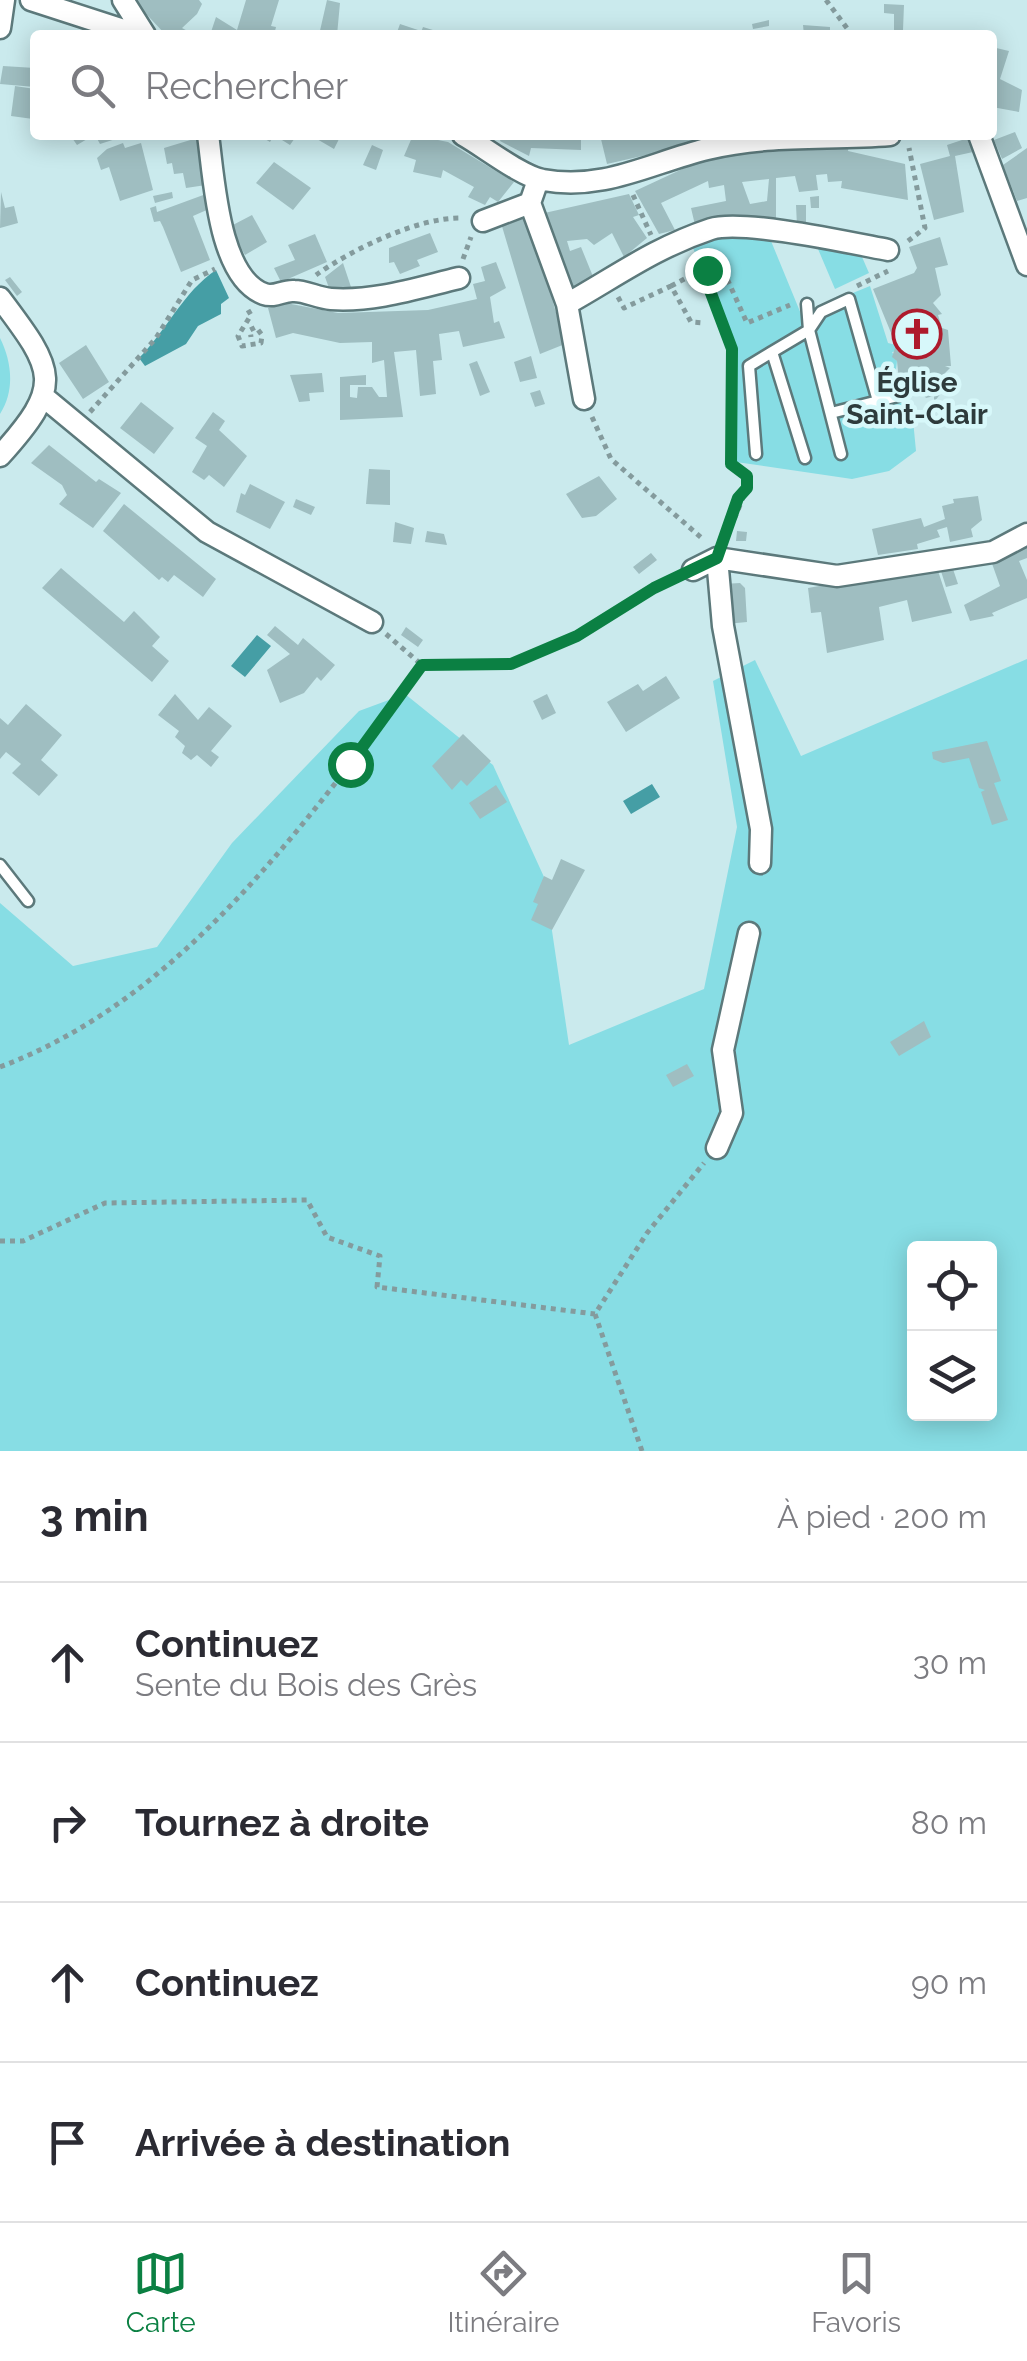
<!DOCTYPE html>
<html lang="fr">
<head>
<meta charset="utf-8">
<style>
  :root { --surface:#fff; --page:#f7f7f7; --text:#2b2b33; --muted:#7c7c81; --line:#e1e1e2; --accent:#0b8043 }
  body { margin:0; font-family:Raleway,sans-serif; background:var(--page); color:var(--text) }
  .controls { position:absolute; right:30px; bottom:30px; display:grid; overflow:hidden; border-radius:10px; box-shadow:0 5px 25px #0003 }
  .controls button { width:90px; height:90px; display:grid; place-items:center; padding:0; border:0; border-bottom:2px solid var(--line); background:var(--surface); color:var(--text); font:50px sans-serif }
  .stop { position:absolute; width:30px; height:30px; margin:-22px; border:8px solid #0b8043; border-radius:50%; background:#fff }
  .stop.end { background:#0b8043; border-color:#fff; box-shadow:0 2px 10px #0008 }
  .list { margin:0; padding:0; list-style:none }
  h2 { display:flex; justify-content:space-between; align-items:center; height:130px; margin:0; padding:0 40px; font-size:42px }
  h2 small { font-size:32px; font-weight:400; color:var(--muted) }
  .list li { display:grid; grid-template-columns:65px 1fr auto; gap:30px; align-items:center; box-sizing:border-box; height:160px; padding:0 40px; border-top:2px solid var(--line) }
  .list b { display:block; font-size:38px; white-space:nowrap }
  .list p { margin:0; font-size:32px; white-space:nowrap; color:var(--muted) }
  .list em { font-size:32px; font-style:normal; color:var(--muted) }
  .icon { flex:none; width:55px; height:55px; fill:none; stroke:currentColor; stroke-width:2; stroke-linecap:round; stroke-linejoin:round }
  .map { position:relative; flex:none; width:1027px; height:1451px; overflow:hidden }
  .search { position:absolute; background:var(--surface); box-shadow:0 5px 25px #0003; left:30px; right:30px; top:30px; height:110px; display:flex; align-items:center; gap:25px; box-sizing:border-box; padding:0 35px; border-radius:10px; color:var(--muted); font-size:38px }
  .sheet { height:770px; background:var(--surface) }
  nav { display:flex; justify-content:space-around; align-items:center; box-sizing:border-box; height:140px; border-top:2px solid var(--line); background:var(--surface); font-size:28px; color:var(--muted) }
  nav a { display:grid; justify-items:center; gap:5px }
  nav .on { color:var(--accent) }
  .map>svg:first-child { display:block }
</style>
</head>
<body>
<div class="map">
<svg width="1027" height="1451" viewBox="0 0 1027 1451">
  <rect width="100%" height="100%" fill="#caeaed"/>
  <path fill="#87dde4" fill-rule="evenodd" d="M732,234L771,241L801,314L870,286L888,343L896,345L898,351L892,352L897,361L895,378H899L906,420H913L916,451L889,471L852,479L736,462L737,356L691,243Z
    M829,245L859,250L869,273L835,289L818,249Z
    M0,338C12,362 15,391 0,414Z
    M1027,659V1451H0V903L73,966L157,947L232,843L359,711L405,694L493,765L544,877L569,1045L704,989L737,827L713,681L755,660L801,756ZM914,1248H990V1414H914Z"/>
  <path fill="#459ea5" d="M216,270L229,298L221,304V314L198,326L186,344L145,366L139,358C167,330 183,292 216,270Z
    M257,635L271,646L245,677L231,666Z
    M652,784L660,797L631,814L623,801Z"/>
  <path fill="#9fbec1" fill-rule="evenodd" d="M133,0H199L202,4L197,14L182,28L195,35L165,34Z
    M246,0H279L271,26L276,27L274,35H210L216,17L237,30Z
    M327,0L340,3L337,35H319Z
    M884,4L904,5L903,30H894V14L884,13Z
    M769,20V26L753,29L752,24Z
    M400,24L418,30L416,35H396Z
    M803,25L830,27V35H804Z
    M423,27L446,34V35H420Z
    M992,47L1009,51L1000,79L1022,90L1019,112L992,107Z
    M3,66L35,68V87L0,84Z
    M15,86L35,89L33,119L11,116Z
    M1015,132L1022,148L1002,159L994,140Z
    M70,135H94L77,145Z
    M95,135H128L100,144Z
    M258,135H297L290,145L274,135L270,142Z
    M310,135H341L334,149Z
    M413,135L448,142L514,182L498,202L490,197L485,205L468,197L474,187L443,170L441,178L413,172L416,160L404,156Z
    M502,135H581V150L531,148L529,156L500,141Z
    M600,135H724L725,137L607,164Z
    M197,138L206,185L186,188L183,173L174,174L172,163L167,164L164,148Z
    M968,138L973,152L955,156L964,212L934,220L920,164L950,156L947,145Z
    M123,143L125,148L141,143L153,190L120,201L109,167L101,170L97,158L107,149Z
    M849,144L848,151L905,164L908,200L841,188L842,181L828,182L827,174L816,175L818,190L799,192L795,176L776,178V218L695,225L691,208L726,201L724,185L709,188L708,181L661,203L675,230L659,234L635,191L706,158L741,151ZM769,179L767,201L750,204L742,182Z
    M372,145L383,150L376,170L363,165Z
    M1027,148V198L1017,201L1003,165Z
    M274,162L311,188L293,210L256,183Z
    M1,192L5,208L14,206L18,223L0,228Z
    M172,192L173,198L155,203L153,196Z
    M206,194L209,209L193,216L210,260L181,272L163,227L160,221L154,222L150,208L156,206L157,212Z
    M629,194L639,215L633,217L647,238L624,257L612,233L594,245L587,239L567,241L570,251L581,247L594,279L577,292L566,288L540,214Z
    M819,196V208H811L810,197Z
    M796,205H806V225L797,226Z
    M252,215L267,242L245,255L229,227Z
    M528,215L565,344L540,354L501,223Z
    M430,233L438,252L417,260L420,266L400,274L394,262L389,263V248Z
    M315,234L327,262L281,282L274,268L295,260L288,245Z
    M940,237L948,265L935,268L941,295L933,303L942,314L938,315L942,328L948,330L951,366H945L950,368L945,373L950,376L949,393L942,392L934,402V396L926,398L920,390L900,392L897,361L892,357L896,345L873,289L914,273L917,268L909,247Z
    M496,262L506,288L490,297L494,323L499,321L505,338L463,347L459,331L439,334L442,360L433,361L436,394L420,396L416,350L394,352L403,417L340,420V377L366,375V385H350V397L357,398L358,387H372L379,397H387L384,360L372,363V342L340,343L293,333L276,338L268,308L286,303L338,313L428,310L477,299L473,284L485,281L481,267Z
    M343,263L351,287L329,288L325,277Z
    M10,277L22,292L17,296L5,280Z
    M86,345L109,382L83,399L59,363Z
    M531,356L537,378L520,382L514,362Z
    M477,361L490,392L480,396L469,364Z
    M322,373L324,392L309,393L310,401L299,402L290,375Z
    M540,390L545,404L535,407L530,393Z
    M141,402L174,428L154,454L120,428Z
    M213,412L225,421L219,430L247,456L224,487L209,475L204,480L192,472L207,446L195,438Z
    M49,445L96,482L99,479L121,493L93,528L59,504L67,495L62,485L31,463Z
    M369,469L390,470V505L366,504Z
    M599,476L617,499L596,516L582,518L566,494Z
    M250,484L285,502L270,529L236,512L241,493L245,495Z
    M978,496L982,520L971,529L973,537L950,542L947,527L937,530L940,537L917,544L918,549L878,555L872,529L921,518L924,527L945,519L942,506L954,503L953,499Z
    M296,499L315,507L311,515L293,507Z
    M124,504L216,579L203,597L174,575L168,582L162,577L159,580L103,531Z
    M395,522L414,528L411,544L393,542Z
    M427,531L444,534L447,545L425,542Z
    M737,531L747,532L746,541H736Z
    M1027,542V558L1019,561L1027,580V598L992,613L994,616L970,621L964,605L1000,586L990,558Z
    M651,553L657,560L639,574L633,567Z
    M951,563L958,584L946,587L940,568Z
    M936,565L952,613L912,622L907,600L879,607L884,640L827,653L821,612L811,613L808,588Z
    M61,568L124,622L134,611L160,637L152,646L169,661L152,682L42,588Z
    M740,583L745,588L747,622L726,624L723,584Z
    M275,626L298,645L303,638L335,665L321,681L317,677L304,693L280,703L267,670L290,654L267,635Z
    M406,627L423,640L418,647L401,635Z
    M666,676L680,698L626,732L607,702L638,684L643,691Z
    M175,694L198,720L209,707L232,726L211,751L219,757L211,767L197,755L191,760L182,753L185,746L175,737L179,731L158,715Z
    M547,694L556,713L542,720L533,701Z
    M26,704L62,735L41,760L58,775L39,796L12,773L21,764L6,752L0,759V718L8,725Z
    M463,734L491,761L467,786L461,780L452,790L432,766Z
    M987,741L1001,781L994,783L1008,820L992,825L981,792L985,790L979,788L969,758L943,763L933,759L932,752Z
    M496,785L507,802L480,819L469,803Z
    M561,859L585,870L552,930L531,920L538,904L533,902L544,876L552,880Z
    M924,1021L931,1037L899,1056L890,1042Z
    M687,1064L694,1076L673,1087L666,1075Z"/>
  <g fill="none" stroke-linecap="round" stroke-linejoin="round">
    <g stroke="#5c797b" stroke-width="15">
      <path id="service" d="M807,304L809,330L841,454
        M831,413L898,396
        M756,454L749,366L772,352
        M805,458L772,352L809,330L821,312L849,299L878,401
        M0,865L28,901"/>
    </g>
    <g stroke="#5c797b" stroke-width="25">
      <path id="minor" d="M31,0L139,35
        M123,0L145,35
        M0,28L4,0
        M208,135C214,177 218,277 264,294C275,298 283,290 294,291C306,291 318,298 331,299C375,302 417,288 459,278
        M463,135C483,146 522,177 543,180C604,191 650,163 707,149C768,134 828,140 890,135
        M979,135L1027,265
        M538,180L530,203L567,304L584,399
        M483,221L530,203
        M0,298C56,372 64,385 0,456
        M567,304C617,276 654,248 711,229C742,219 851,243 888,250
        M45,398L207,532L372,622
        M717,558L723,626L761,829L760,863
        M693,570L717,558L837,576L993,552L1027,534
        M717,1148L732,1113L723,1050L749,933"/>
    </g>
    <path stroke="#849b9d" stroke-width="5" stroke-dasharray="5 5" stroke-linecap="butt" d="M826,0L852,35
      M633,195L651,235
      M908,241L925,228L909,148
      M715,252L705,280L732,349V360
      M715,252L747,323L790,305
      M463,259L471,237
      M316,275C351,250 418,217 462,218
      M671,286L694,274L704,288
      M857,286L888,271
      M618,297L624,308L671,286L691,322L704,323
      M248,310L251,315L238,336L242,346L261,343L262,335L256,327L250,330L251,337
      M90,412L156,338L192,280L215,269
      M592,417L611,459L704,540
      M726,537C734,519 747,494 747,475L731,464V391
      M386,634L422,665
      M422,665L511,664L577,636L677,577
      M0,1067C137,1015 237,907 326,795C359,753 394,711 422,665
      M0,1241H23L105,1203L307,1200L327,1237L380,1256L377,1287L595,1314
      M642,1451L595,1314L647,1233L704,1163"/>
    <use href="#service" stroke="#fff" stroke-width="10"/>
    <use href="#minor" stroke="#fff" stroke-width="20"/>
  </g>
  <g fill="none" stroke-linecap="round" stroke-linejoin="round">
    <path stroke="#0b8043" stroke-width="12" d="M350,764L422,665L511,664L577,636L654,588L717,558L738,498L747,488V476L731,464L732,349L706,280L707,270"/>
  </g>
  <defs>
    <g id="church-ring" transform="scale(2.5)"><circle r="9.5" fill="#d7f8fa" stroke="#ae1a2c" stroke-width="1.5"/><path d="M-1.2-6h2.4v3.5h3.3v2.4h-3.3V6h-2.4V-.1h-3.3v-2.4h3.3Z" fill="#ae1a2c"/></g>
  </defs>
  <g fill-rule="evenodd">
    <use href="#church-ring" x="917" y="334"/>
  </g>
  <g text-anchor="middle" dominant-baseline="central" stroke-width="9" stroke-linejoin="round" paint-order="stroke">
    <g font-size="28" font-weight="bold" fill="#2e3b3c" stroke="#d7f8fa">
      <text x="917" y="382">Église<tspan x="917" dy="32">Saint-Clair</tspan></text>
    </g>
  </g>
</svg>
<div class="controls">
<button><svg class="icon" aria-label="locate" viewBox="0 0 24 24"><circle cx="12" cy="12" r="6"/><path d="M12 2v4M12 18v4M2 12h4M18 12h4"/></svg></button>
<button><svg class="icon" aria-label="layers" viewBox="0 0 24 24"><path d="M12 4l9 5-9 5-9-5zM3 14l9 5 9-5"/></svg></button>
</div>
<div class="stop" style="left:350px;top:764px"></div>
<div class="stop end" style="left:707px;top:270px"></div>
<div class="search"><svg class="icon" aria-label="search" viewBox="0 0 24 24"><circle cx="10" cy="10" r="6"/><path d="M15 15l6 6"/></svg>Rechercher</div>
</div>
<section class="sheet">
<h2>3 min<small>À pied · 200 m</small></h2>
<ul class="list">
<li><svg class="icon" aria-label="ahead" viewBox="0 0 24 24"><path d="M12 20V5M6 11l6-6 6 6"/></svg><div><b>Continuez</b><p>Sente du Bois des Grès</p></div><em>30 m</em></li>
<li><svg class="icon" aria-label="right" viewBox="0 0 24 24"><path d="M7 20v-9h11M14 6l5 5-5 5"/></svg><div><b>Tournez à droite</b></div><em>80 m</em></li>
<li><svg class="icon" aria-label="ahead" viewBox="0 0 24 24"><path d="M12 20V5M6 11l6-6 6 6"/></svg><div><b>Continuez</b></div><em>90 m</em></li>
<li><svg class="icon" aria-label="arrive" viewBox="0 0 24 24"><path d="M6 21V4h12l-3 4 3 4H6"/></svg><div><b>Arrivée à destination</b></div></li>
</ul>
</section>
<nav>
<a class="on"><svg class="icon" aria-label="map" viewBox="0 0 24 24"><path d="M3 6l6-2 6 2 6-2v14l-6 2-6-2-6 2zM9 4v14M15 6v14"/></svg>Carte</a>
<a><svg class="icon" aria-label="directions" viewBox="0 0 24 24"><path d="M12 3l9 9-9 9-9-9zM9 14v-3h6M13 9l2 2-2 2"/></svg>Itinéraire</a>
<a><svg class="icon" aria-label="saved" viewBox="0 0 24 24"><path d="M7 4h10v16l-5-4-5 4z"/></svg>Favoris</a>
</nav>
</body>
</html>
